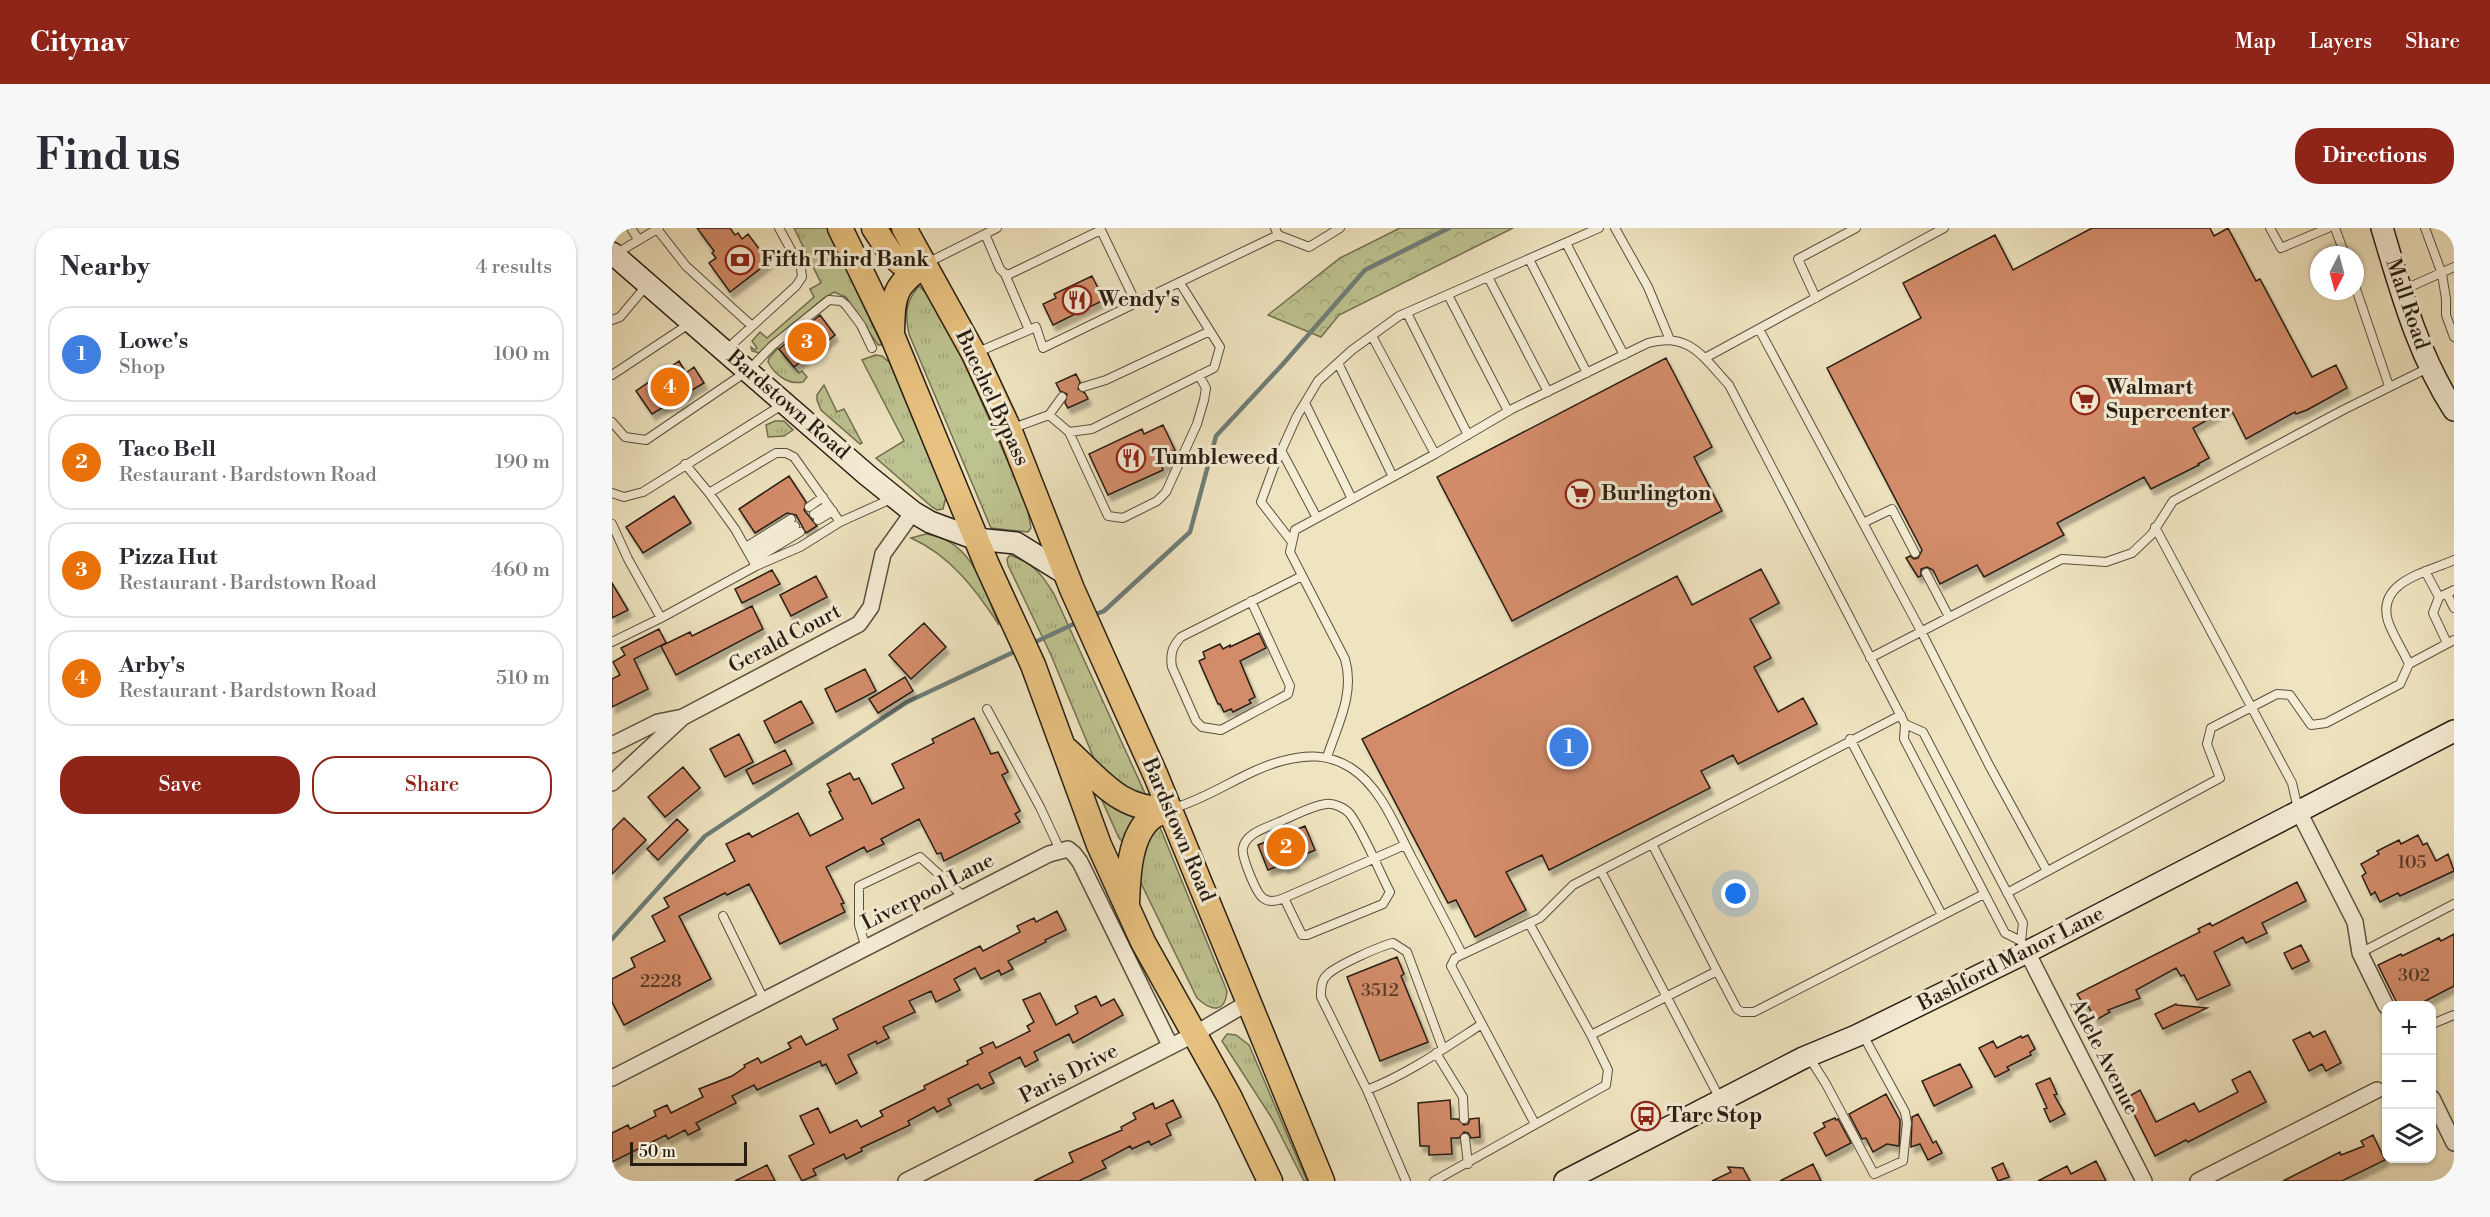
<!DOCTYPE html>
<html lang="en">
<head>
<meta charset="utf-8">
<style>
  :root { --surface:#fff; --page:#f7f7f7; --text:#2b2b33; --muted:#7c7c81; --line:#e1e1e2; --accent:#8f2418 }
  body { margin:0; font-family:"Libre Bodoni",serif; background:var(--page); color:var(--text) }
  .controls { position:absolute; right:18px; bottom:18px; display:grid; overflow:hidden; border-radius:12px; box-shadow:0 2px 4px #0004 }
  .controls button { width:54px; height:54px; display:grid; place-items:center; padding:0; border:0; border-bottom:2px solid var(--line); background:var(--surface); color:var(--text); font:30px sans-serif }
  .compass { position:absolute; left:1698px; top:18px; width:54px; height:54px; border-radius:50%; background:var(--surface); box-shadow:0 2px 4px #0004; rotate:186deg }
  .scale { position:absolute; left:18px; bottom:15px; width:117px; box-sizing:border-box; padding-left:6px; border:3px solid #291e14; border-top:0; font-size:16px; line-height:21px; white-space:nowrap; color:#291e14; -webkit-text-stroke:4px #f5edd6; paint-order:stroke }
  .you { position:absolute; left:1124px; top:666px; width:21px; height:21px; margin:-15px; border:4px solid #fff; border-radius:50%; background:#1a73e8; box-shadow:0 0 0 9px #1a73e833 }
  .badge { display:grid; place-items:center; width:39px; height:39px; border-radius:50%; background:var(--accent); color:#fff; font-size:20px; font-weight:700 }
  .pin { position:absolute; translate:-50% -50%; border:3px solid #fff; box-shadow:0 2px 6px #0006 }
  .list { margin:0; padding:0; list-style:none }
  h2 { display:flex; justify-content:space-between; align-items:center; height:78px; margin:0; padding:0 24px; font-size:26px }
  h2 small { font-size:20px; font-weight:400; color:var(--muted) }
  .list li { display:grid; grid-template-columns:39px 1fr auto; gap:18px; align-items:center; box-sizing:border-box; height:96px; margin:0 12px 12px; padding:0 12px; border:2px solid var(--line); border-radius:24px }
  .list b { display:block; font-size:22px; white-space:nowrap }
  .list p { margin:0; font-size:20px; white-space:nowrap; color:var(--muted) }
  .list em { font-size:20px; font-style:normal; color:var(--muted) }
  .actions { display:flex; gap:12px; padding:18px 24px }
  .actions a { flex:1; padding:14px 0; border:2px solid var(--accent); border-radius:24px; text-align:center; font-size:21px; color:var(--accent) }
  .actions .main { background:var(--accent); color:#fff }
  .icon { flex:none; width:33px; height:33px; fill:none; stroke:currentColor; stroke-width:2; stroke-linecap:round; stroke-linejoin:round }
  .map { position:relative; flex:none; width:1842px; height:953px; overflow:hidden; border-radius:24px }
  header { display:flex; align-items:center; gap:36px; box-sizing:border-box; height:84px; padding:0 30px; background:var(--accent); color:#fff }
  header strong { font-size:28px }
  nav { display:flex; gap:33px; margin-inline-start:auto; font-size:21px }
  .intro { display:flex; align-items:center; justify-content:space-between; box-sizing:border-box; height:144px; padding:0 36px }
  h1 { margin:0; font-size:42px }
  .button { padding:15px 27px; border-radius:24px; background:var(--accent); color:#fff; font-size:21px; font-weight:700 }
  main { display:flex; gap:36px; padding:0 36px }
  aside { flex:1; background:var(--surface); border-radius:24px; box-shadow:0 2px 4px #0004 }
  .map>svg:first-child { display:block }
</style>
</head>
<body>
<header>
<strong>Citynav</strong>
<nav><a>Map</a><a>Layers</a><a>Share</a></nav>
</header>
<div class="intro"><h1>Find us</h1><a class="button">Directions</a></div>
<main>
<aside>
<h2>Nearby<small>4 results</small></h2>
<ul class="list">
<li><span class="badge" style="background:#3f7fe0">1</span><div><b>Lowe's</b><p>Shop</p></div><em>100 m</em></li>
<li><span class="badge" style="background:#e8710a">2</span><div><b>Taco Bell</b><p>Restaurant · Bardstown Road</p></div><em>190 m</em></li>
<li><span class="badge" style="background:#e8710a">3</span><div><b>Pizza Hut</b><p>Restaurant · Bardstown Road</p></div><em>460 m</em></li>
<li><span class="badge" style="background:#e8710a">4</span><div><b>Arby's</b><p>Restaurant · Bardstown Road</p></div><em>510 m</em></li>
</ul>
<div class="actions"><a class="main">Save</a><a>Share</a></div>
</aside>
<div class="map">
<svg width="1842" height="953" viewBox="0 0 1842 953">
  <defs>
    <pattern id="grass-tufts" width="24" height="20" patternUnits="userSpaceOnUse" patternTransform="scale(1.5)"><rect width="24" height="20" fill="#bdc390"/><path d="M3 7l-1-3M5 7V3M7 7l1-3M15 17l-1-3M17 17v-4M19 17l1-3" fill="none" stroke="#a2a77b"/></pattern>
    <pattern id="forest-crowns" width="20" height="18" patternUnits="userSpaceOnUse" patternTransform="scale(1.5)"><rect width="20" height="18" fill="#bdc390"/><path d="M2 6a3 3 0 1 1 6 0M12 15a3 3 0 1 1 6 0" fill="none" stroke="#a2a77b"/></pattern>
    <filter id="shadow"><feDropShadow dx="3.5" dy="6" stdDeviation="1.5" flood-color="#0004"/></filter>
  </defs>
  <rect width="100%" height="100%" fill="#efe4c0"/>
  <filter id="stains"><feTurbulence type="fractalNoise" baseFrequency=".00333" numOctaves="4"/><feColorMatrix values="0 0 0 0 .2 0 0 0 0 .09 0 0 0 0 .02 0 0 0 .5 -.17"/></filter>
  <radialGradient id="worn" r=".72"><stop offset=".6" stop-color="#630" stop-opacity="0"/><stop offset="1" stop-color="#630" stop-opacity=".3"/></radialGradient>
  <path fill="url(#grass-tufts)" stroke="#737052" stroke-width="1.5" d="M182,0H215L270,117H266L234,69L222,64L212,70L147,125L140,123L139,119L143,122L145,120L140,113L148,104L155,110L202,69L198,61L209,55Z
    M307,58L315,66L351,132L415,277L419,300L416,304L379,300L297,106C293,86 293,74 307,58Z
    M166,120L187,145L190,143L195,149L191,154C176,157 163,147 156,134L157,130Z
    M263,127L270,128L278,135L334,269L331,281L325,282L320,279L264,230L292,213L250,132Z
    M212,157L225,184L232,181L250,215L248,216L209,182L205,172V167Z
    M163,193H172L181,202L172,208L156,209L154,197Z
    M314,306C361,312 372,361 387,397C364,362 338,327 299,310Z
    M398,327C422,336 429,345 442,366L536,572L534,575L485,538L439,427L396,337L395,331Z
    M484,559L525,587L511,614L507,610Z
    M547,597L615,763C613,785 600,784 585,770L528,653C526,633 533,612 547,597Z
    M615,806L624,807L637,817L695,953H692L661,892L610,813Z"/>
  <path fill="url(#forest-crowns)" stroke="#737052" stroke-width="1.5" d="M788,0H901L727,87L709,109L656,87L728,30Z"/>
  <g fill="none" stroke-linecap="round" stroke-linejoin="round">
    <path stroke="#6e7d78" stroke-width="4.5" d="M479,388L492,383L578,304L604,208L670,137L753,42L837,0
      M419,416L466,394
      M0,711L93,608L295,474L406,422"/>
  </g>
  <path fill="#d38c6a" stroke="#291e14" stroke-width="1.5" filter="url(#shadow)" d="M85,0H118L123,7L126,5L130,11L136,6L157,34L118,64L97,35L104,30L100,25L102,23Z
    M1480,0H1598L1602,8L1616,0L1644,53L1648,51L1700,149L1724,137L1735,160L1695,182L1684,186L1683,184L1634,211L1618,179L1581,200L1597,230L1586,236L1587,237L1539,261L1532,249L1445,295L1452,307L1372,349L1365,337L1328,356L1321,342L1315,339L1309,341V348L1306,349L1294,330L1298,328L1302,331L1306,330L1310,322L1215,140L1309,90L1291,55L1383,7L1401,42Z
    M480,48L492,72L441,97L431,76L444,70L442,66Z
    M208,87L223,107L182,139L167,121Z
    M1054,130L1100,219L1082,229L1110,283L900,393L825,249Z
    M67,133L74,145L82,139L92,155L40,186L24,163Z
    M464,146L468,154L466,161L473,165L476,171L456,180L453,175L455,166L448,163L444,155Z
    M551,197L563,222L558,225L561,234L550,239L551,242L496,267L477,226L530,201L532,206Z
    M177,248L194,274L192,282L205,298L194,305L184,287L175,285L143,305L127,281Z
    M62,268L79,295L31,325L14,299Z
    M1149,341L1167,375L1138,391L1159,430L1142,439L1166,484L1191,470L1205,496L1126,536L1121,527L1089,543L1098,560L937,642L930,627L894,644L914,682L863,709L844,672L836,675L750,511L1065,348L1080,377Z
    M160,342L168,356L130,375L123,361Z
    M204,348L215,369L179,388L168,367Z
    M0,355L16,382L0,390Z
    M140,378L151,401L64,447L49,418L78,404L80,408Z
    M312,395L334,419L299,451L277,427Z
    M47,401L54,415L22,431L36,461L0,479V451L8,447L1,434L13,427L9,420Z
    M647,405L654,420L628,433L643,469L637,472L639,475L621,484L619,481L612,484L608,476H606L587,433L593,430L591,424L608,416L611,421L618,417V419Z
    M253,441L264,463L224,484L213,461Z
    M293,449L301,463L266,485L257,471Z
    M189,473L201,495L163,515L152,493Z
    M362,490L379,526L386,524L396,544L390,547L408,583L403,586L408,594L332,633L329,625L325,626L307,591L269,611L272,616L255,624L252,619L214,639L232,675L229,676L233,684L168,716L137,656L115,667L113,665L67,688L99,751L12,797L0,774V751L23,739L19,730L53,713L40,688L57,679L52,670L123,633L114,616L137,605L140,609L186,585L198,608L231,591L217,564L219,563L215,556L238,545L242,552L247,550L260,576L292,560L280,536L322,515L320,511Z
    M127,506L141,534L113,549L98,521Z
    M173,522L180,536L141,556L134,542Z
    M71,539L88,560L53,589L36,569Z
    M12,590L34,612L0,646V602Z
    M65,591L76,602L46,632L35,621Z
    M693,598L703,622L682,631L684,635L672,639L671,636L656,642L646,617Z
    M1806,607L1811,617L1815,615L1824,633L1836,626L1842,643L1788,668L1786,665L1768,674L1763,664L1759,667L1750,648L1754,645L1749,636L1767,626L1765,623L1787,612L1789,616Z
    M1685,654L1694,673L1650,695L1655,705L1634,715L1631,709L1602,724L1618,757L1585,772L1572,747L1569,748L1564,740L1524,762L1528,770L1496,782L1498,784L1484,792L1476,778L1473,779L1465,766L1588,704L1586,701L1598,695L1600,698Z
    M445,683L454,702L433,712L434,714L396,733L401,741L389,747L387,742L369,751L363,740L342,751L348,762L324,774L319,763L297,773L303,784L271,799L277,810L265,816L264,813L236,827L245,845L224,856L214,836L210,838L208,833L145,862L142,857L120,868L124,875L84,895L88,901L76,907L73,902L56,911L54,907L0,934V905L16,897L18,901L44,888L42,883L55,877L59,885L91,869L87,861L120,848L133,839L132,837L146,830L149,835L179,820L176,815L189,808L194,817L226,801L221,791L368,718L371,723L408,704L405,698L422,690L424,694Z
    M1842,706V758L1813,773L1815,777H1786L1766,737L1789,726L1790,728L1827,710L1829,713Z
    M1689,717L1697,733L1680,741L1672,725Z
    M785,729L792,746L789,748L816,814L768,833L735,749Z
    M428,765L444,797L466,785L463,778L484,768L489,778L502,771L511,787L461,815L457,806L422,824L426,832L413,839L408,829L377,845L382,855L369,861L366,856L336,871L339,877L325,884L322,879L296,893L298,897L249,920L250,923L234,931L232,926L201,941L204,947L190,953L177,928L202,916L188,888L206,880L218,905L245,892L249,899L271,888L268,883L313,861L312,858L356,836L355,833L371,825L368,820L381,814L384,820L418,803L415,798L422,794L411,772Z
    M1564,776L1565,777L1595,780L1551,801L1543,786Z
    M1713,803L1729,835L1714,843L1710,836L1697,843L1681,812L1698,804L1701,809Z
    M1416,807L1423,821L1418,824L1419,827L1395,839L1397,842L1383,849L1367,820L1381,813L1385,820L1409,808L1410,810Z
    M1348,836L1360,859L1322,878L1310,853Z
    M1638,843L1654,874L1576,914L1574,912L1543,928L1514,870L1528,862L1544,894L1582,875L1587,884L1626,864L1620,852Z
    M1438,850L1445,866L1442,867L1453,886L1438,894L1432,881L1435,880L1424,856Z
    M1274,866L1288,892L1287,918L1275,916L1261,924L1254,910L1250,911L1237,886Z
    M561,872L569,889L554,896L559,907L539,917L537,913L520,921L518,918L490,933L494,940L467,953H422L461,934L457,925L510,902L509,899L524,891L521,885L541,875L543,881Z
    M838,872L839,891H846L852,897L856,896L858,891L867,890L868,909L859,910L856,905L852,904L847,910H839L840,926L817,927V918H808L806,875Z
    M1306,886L1321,915L1324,913L1330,925L1316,932L1308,916L1299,919L1300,889Z
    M1223,890L1224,892L1226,891L1239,915L1214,928L1202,905L1213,899L1211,895Z
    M1761,907L1773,932L1730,953H1671L1728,924L1729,927L1752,918L1749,913Z
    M1484,933L1494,953H1426L1455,938L1459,946Z
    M1391,935L1397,949L1386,953L1380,940Z
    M1201,936L1209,953H1168Z
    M155,937L163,953H123Z
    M1116,939L1131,940L1138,953H1100L1119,944Z"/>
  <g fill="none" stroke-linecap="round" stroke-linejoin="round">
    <g stroke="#5a503f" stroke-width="10">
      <path id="lane" d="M19,0L26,11
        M1003,0L1036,59L1058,112
        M1658,0L1669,20L1716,0
        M1723,0L1733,27
        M1813,0L1830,46L1834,71V87L1842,109
        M45,1L74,38L140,98
        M373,6L388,41L393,46H398L489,2
        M666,7L697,19L728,0
        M954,15L1012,127
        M5,25L47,0
        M917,31L975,145
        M315,35L385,0
        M393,46L417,102
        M876,49L936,164
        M1743,58L1777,158
        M1791,62L1842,39
        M836,67L896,183
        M1204,70L1186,31L1244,0
        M524,75L666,7L663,0
        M795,85L856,207
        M0,92L8,89L35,57
        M1147,101L1309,403L1377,537L1435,643
        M760,108L823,226
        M115,121L184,58L190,49L189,40L167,0
        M366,124L424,99L431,120L524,75L488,0
        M1093,130L1332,0
        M726,135L781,249
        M0,147L77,96
        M471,159L494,152L598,103
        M693,175L740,271
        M437,187L450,169
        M0,194L13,209L34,212L137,142L160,118L217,72L229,73L234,77L249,97L260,120
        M401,200L437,187L457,204L480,201L602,140L608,119L568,55
        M457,204L496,288L511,290L545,273L554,264L585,196L592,172L594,160L587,147
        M669,222L705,290
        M73,236L97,265L164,225H174L182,229L228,294
        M0,265L12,269L31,264L170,177
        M97,265L123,301L144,338
        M197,279L211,269
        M202,286L216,277
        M206,292L221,283
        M1251,295L1280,281L1303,325
        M0,296L16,331L49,390L0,414
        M1543,299L1680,555L1686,581
        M680,314L649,274L661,241L685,188L706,153L740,122L787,88L987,0
        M134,319L179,291
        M138,326L183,298
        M142,332L188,304
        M1813,343L1827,369L1821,385L1835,415
        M1314,345L1337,389
        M1835,366L1842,380
        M1827,369L1842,362
        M639,373L678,458L676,466L609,502L590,499L584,493L560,439C558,426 560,419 569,409L690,348
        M49,390L144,338L188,319L228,294L279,271
        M1258,430L1450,331L1494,334L1520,325L1540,306L1561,273L1731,182L1816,140
        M1797,436C1791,422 1781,408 1776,393C1764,353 1816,344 1842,332
        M375,481L428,579L448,622
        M1293,496L1311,504L1411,695L1409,713
        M1238,511L1330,687
        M715,529C726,496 743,465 733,431L678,324L683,302L823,226L900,181L1036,115C1077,103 1092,130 1117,157L1293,496L1292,511L1393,705L1409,713L1413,721
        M562,580C600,569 632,543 670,533C695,526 717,526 739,540C769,559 784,600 800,630C817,662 834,694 850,726
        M1040,616L1105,743
        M989,643L1108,871
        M1395,665L1608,550L1595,516L1599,500L1665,466L1678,467L1699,497L1714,495L1788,456L1797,436L1842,412
        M672,670L690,707H695L771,676L778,664C767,643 752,605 738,586C733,580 722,575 714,576C698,578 682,588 667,594C654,600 634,605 631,620C629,628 644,665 651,670C657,675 665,673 672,670L793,617
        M111,688L152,772
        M917,695L979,807
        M254,720L247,697V658L308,629L352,669
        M1748,725L1842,676
        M1820,796L1842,787
        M831,821L795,724L781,715C768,718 726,737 716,746C709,752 709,760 709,769L755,862C796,846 833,820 870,796
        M824,825L851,869L852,891
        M1197,829L1214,856L1262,946L1291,933L1295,895L1293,884L1251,807
        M755,862L794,953
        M923,896L839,738L843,730L928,690L961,657L1289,487
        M853,910L856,936
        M822,953L994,857L996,842L979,807L1105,743L1125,781L1130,784H1142L1372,666"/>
    </g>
    <g stroke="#5a503f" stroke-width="18">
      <path id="street" d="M0,517L46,494L71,489
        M0,555L71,489L247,396L259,379L271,326L301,284
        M1686,582L1743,694L1748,725L1774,778
        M1415,724L1532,953
        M0,850L437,626L456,621L462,626L468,634L558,817
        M1820,870L1842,915
        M294,953L581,807L637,774
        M1586,953L1765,862"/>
    </g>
    <g stroke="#291e14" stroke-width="24">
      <path id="secondary" d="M1770,0C1789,63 1806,127 1842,182
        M0,25L255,247L301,284L318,294L364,311L404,315L454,346
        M953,953L1191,830L1244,808L1415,724L1842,503"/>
    </g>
    <g stroke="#291e14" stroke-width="27">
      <path id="primary" d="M228,0L280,107L375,337L421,437L487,617L531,714L617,868L658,953
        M262,0L279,26L289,35L313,36
        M292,0L362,126L397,201L460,361L544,548L710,953
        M280,104C281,66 282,58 313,36
        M455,522C489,553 508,583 557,581
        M515,675C516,649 517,607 540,589C545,586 552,583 557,581"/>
    </g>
    <use href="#lane" stroke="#f5edd6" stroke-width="8"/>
    <use href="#street" stroke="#f5edd6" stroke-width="15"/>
    <use href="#secondary" stroke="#f5edd6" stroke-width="21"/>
    <use href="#primary" stroke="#e8c280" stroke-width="24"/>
  </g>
  <defs>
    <g id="bank-ring" transform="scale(1.5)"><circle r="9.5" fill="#f5edd6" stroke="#8f2418" stroke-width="1.5"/><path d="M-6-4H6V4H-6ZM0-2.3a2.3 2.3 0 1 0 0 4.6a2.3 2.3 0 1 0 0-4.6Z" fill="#8f2418"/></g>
    <g id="restaurant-ring" transform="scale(1.5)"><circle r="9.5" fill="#f5edd6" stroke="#8f2418" stroke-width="1.5"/><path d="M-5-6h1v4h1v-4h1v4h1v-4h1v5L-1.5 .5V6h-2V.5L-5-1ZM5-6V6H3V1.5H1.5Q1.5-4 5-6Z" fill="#8f2418"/></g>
    <g id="supermarket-ring" transform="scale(1.5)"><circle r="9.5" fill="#f5edd6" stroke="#8f2418" stroke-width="1.5"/><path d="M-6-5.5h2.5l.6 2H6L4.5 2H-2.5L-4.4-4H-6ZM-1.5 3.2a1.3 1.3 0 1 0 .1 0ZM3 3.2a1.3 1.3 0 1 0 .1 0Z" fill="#8f2418"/></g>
    <g id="bus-ring" transform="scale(1.5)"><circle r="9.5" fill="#f5edd6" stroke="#8f2418" stroke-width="1.5"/><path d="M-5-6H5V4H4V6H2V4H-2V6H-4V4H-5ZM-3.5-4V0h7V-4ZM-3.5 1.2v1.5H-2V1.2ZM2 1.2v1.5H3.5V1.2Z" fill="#8f2418"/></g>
  </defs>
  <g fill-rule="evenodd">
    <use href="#bank-ring" x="128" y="32"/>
    <use href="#restaurant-ring" x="465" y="72"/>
    <use href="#supermarket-ring" x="1473" y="172"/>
    <use href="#restaurant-ring" x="519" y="230"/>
    <use href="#supermarket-ring" x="968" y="266"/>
    <use href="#bus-ring" x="1034" y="888"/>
  </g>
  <g text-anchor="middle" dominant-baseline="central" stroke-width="6" stroke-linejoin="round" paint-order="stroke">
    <g font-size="18" fill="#543a2a">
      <text x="1800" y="634">105</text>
      <text x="1802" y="747">302</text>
      <text x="49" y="753">2228</text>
      <text x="768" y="762">3512</text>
    </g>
    <g font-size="21" font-weight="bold" fill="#291e14" stroke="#f5edd6" text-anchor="start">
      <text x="149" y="32">Fifth Third Bank</text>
      <text x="486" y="72">Wendy's</text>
      <text x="1494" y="160">Walmart<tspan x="1494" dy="24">Supercenter</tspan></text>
      <text x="540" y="230">Tumbleweed</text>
      <text x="989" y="266">Burlington</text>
      <text x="1055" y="888">Tarc Stop</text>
    </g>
    <g font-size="21" fill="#291e14" stroke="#f5edd6">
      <text transform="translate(1795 76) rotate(71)">Mall Road</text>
      <text transform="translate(380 170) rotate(65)">Buechel Bypass</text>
      <text transform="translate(176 177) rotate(41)">Bardstown Road</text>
      <text transform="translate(173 411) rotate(-28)">Gerald Court</text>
      <text transform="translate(566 602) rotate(67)">Bardstown Road</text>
      <text transform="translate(316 664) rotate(-27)">Liverpool Lane</text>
      <text transform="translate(1399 731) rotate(-27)">Bashford Manor Lane</text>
      <text transform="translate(1492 829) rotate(63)">Adele Avenue</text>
      <text transform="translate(457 846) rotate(-27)">Paris Drive</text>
    </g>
  </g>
  <rect width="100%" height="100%" filter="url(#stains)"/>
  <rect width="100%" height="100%" fill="url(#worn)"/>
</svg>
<div class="controls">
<button>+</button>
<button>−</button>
<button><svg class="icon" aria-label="layers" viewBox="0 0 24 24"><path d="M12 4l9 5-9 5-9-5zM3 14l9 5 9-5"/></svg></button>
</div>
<svg class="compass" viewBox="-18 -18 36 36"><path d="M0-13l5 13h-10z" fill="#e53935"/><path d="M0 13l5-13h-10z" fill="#7c7c81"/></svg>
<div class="scale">50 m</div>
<div class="you"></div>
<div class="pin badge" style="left:957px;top:519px;background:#3f7fe0">1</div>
<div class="pin badge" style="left:674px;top:619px;background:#e8710a">2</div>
<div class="pin badge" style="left:195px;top:114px;background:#e8710a">3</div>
<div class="pin badge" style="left:58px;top:159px;background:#e8710a">4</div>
</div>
</main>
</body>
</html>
